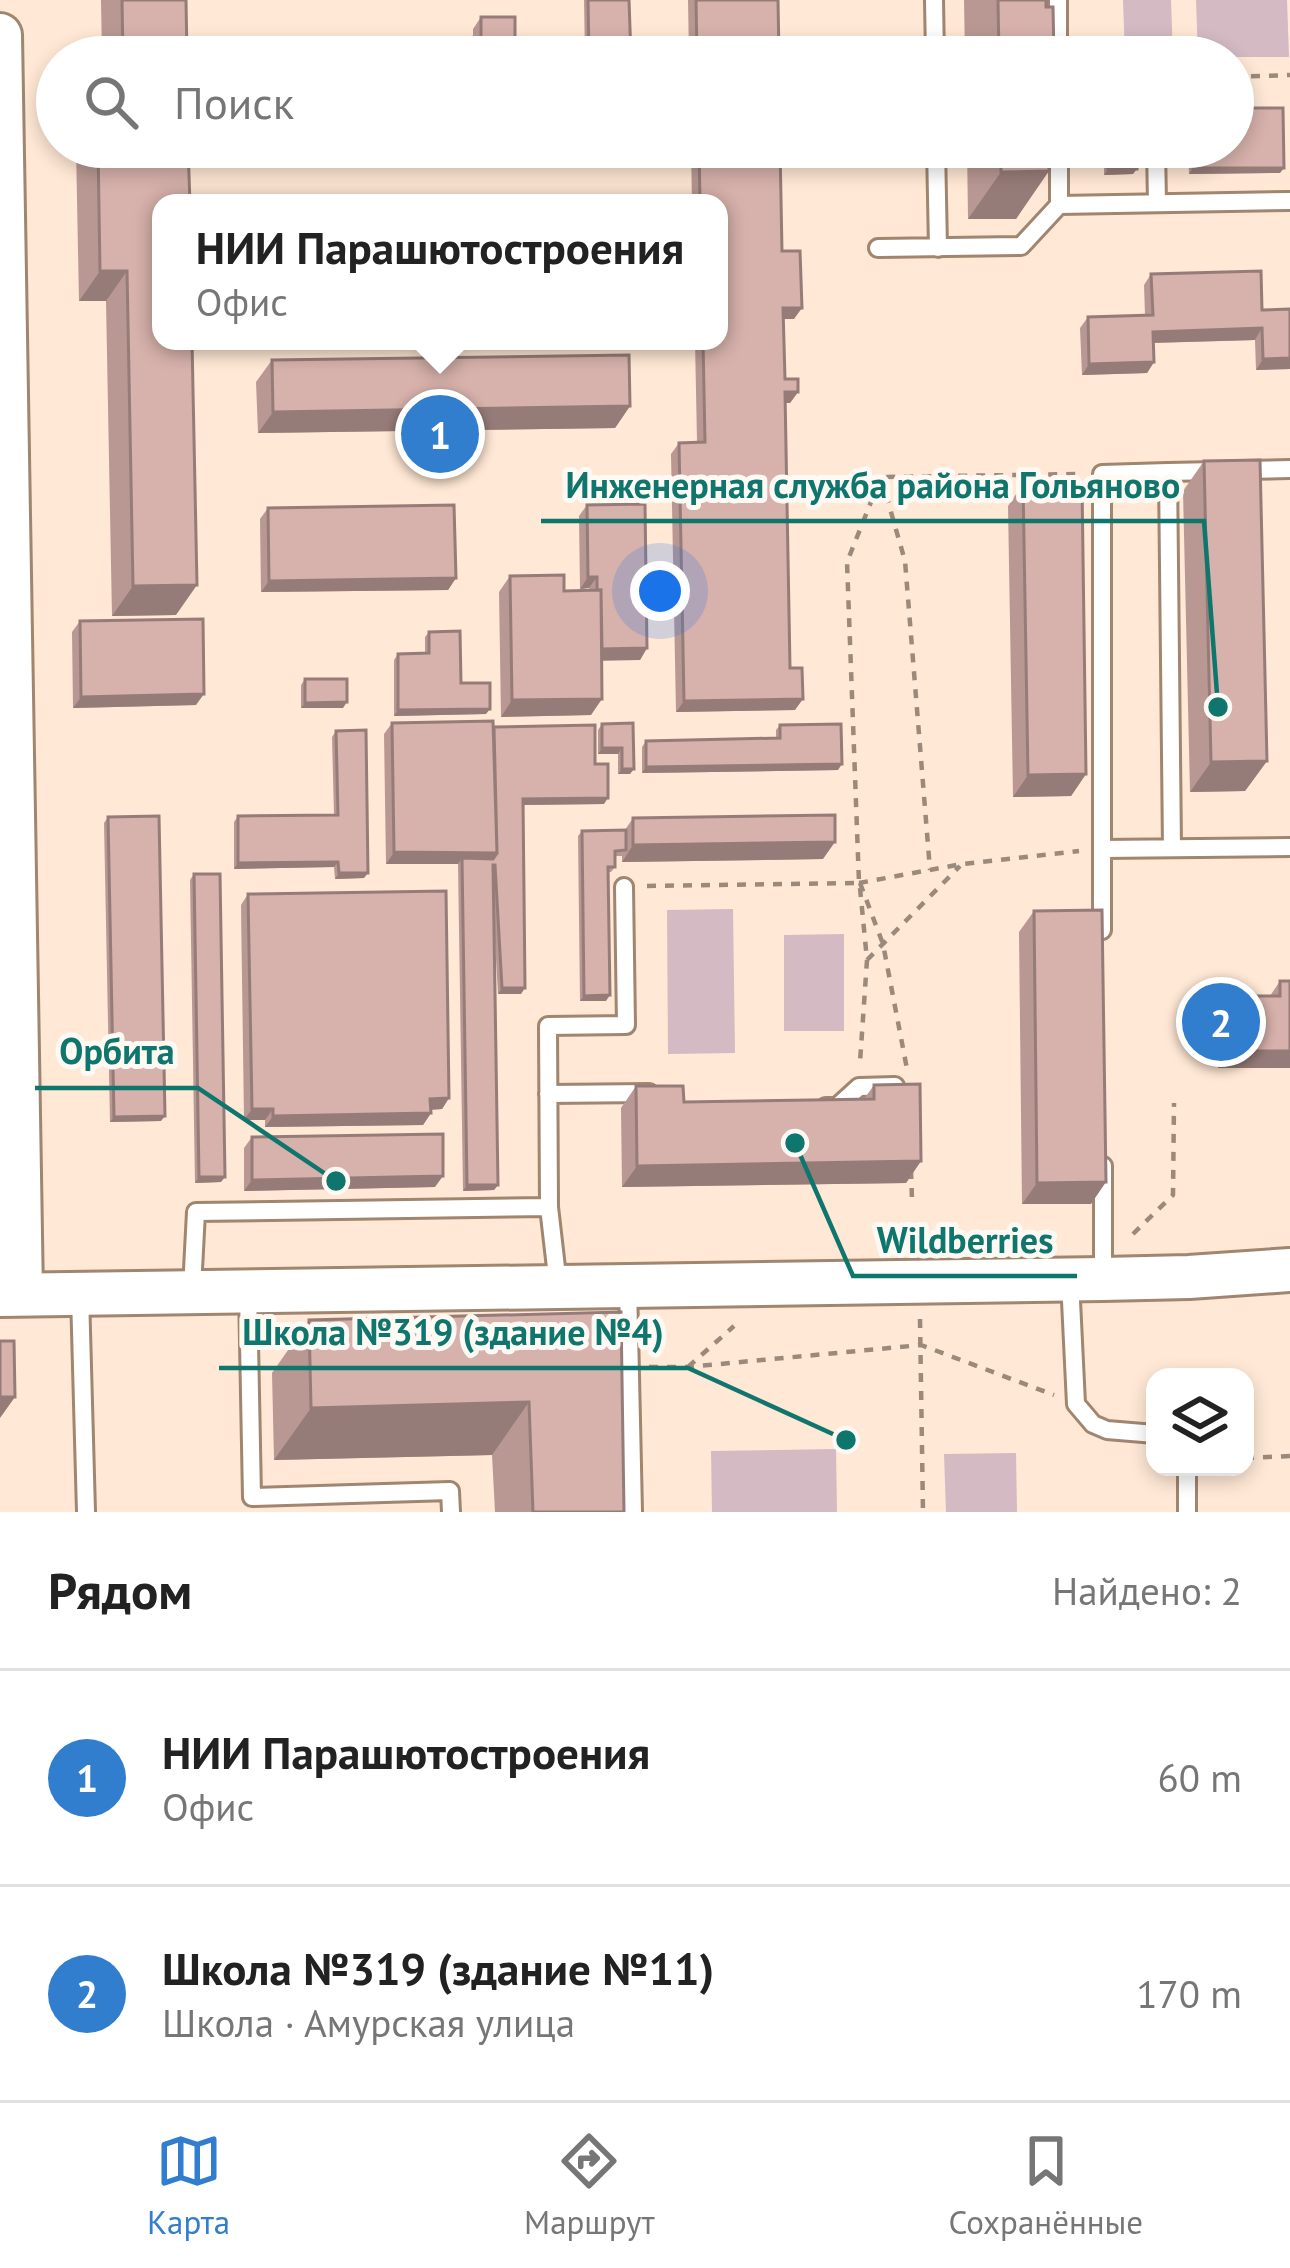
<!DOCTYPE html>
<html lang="ru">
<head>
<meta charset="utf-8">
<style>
  :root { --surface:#fff; --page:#f6f6f6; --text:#222; --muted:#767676; --line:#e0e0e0; --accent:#317dce }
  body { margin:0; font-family:"PT Sans",sans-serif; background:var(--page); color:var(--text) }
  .controls { position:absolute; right:36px; bottom:36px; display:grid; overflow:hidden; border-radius:24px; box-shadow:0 6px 18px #0003 }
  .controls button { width:108px; height:108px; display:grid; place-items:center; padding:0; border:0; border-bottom:3px solid var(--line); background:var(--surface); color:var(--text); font:60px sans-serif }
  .you { position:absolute; left:660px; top:591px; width:42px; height:42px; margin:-30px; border:9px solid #fff; border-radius:50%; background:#1a73e8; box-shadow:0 0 0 18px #1a73e833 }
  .badge { display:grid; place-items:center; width:78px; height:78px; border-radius:50%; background:var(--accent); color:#fff; font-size:39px; font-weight:700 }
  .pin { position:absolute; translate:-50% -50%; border:6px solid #fff; box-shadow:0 3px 12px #0006 }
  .popup { position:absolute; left:152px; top:194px; width:576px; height:156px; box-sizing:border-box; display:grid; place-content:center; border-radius:24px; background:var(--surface); filter:drop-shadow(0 3px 9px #0005); font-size:39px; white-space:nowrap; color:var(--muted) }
  .popup b { font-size:45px; color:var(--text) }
  .popup::after { content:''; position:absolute; left:50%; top:100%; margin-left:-24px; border:24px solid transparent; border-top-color:var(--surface) }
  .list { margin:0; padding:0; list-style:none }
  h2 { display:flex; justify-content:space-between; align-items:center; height:156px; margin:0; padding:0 48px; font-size:51px }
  h2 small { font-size:39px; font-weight:400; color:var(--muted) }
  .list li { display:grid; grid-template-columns:78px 1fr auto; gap:36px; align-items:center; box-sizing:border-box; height:216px; padding:0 48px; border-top:3px solid var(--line) }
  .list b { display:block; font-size:45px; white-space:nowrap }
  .list p { margin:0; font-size:39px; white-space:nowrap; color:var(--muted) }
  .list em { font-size:39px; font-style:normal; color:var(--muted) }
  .icon { flex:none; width:66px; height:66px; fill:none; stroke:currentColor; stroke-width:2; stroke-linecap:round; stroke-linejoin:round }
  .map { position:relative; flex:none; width:1290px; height:1512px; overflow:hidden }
  .search { position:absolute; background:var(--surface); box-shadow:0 6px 18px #0003; left:36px; right:36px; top:36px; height:132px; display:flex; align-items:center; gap:30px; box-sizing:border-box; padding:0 42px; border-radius:66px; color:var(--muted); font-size:45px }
  .sheet { height:588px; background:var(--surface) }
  nav { display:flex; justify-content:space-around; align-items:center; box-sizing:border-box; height:168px; border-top:3px solid var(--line); background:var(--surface); font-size:33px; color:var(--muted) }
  nav a { display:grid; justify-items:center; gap:6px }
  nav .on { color:var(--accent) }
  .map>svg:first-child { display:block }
</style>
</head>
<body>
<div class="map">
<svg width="1290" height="1512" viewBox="0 0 1290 1512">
  <rect width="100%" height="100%" fill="#ffe8d5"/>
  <path fill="#d3bac3" d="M1123,0H1171L1173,57H1125Z
    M1196,0H1287L1289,57H1198Z
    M733,909L735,1053L668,1054L667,910Z
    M844,934V1031H784V935Z
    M836,1449L837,1512H712L711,1451Z
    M1016,1453L1017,1512H946L944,1454Z"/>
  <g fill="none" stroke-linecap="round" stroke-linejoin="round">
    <g stroke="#a0856f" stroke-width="22">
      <path id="service" d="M934,0L935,57
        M1058,0V57
        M936,147L938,248
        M1059,147V205L1290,201
        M1156,147L1157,203
        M878,248L1021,246L1059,205
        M1243,470L1290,469
        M1168,472L1217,471
        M1102,849L1290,847
        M1102,930V474L1168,472L1172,848
        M548,1094L649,1093
        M826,1107H837L859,1087L895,1086
        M1103,1278V1166
        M1070,1280L1076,1404L1093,1424L1107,1430L1155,1434
        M558,1285L549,1207L548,1026L626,1025L624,887
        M628,1285L633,1512
        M192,1289L196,1212L549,1207
        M248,1291L252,1497L450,1491L451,1512
        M80,1294L86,1512
        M1187,1467V1512"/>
    </g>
    <g stroke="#a0856f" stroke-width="48">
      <path id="tertiary" d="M0,35L21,1294
        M0,1295L1103,1279L1189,1277L1290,1270"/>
    </g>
    <path stroke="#9b8a7c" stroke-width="4.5" stroke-dasharray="9 9" stroke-linecap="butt" d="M1233,77L1290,75
      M881,477L905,561L930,870
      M859,883L962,864L1079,851
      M860,883L883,944L907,1069
      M647,886L859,883L847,562L881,477L1079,474
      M860,888L867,960L860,1062
      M867,960L960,866
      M911,1170L912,1200
      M1133,1234L1173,1195L1174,1103
      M920,1319L923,1512
      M649,1367H688L921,1345L1054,1395
      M688,1367L734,1326
      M1245,1458L1290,1456"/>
    <use href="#service" stroke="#fff" stroke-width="16"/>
    <use href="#tertiary" stroke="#fff" stroke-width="42"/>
  </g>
  <path fill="#b99893" d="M101,0H186L187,57H102Z
    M584,0H629L631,57H585Z
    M688,0H778L779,57H689Z
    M964,0H1046L1054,57H965Z
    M481,17L515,57H473V29Z
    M76,147H188L176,615L112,616L106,301H79Z
    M691,147H780L782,251L794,319H784L785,379L798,392L790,403H785L790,668L795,710L676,712L671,454L679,443L697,442L695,341H719V203H692Z
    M967,147H1055V157L1016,219H968Z
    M1104,147H1137L1133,174L1104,175Z
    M1188,147H1233L1280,173L1189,174Z
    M1151,274L1262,310L1290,309V369L1256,370L1255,340L1154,343V362L1147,373L1082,375L1080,328L1088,317L1145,315L1144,285Z
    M272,360L630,406L615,428L258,433L256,382Z
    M1204,461L1267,761L1245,791L1190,792L1183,491Z
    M1023,484L1086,774L1071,796L1013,797L1008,506Z
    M587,505L647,648L640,660H602L591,715L501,717L499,592L510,576L564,591L589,590V588L580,589L579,516Z
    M268,508L456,578L448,590L261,592L260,519Z
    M80,621L196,705L73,708L72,632Z
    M429,632L461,683L486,714L394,716V660L398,654L425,653V637Z
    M305,679L343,708H301V685Z
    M392,723L494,727L595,764L604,804L523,805L521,994H498L494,923L498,1185L494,1190L463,1191L458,864H386L384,734Z
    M633,723L630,774H618V754H598V730L602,724Z
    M780,725L838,770L642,773V747L646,741L776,739V730Z
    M336,731L364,878L335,879L334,867L234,869V822L238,816L334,815L332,737Z
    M108,817L161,1121L110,1122L104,823Z
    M633,818L823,859L622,862V856H615V867L611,872H608L606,1001H580L578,836L582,831L625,830Z
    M194,874L221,1182L195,1183L190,880Z
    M248,894L449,1098L442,1109L431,1110V1113L423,1125L265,1127V1120H244L241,905Z
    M1034,911L1091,1204H1022L1019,932Z
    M1280,981L1290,1068H1218V1012L1229,996H1270Z
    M874,1085L921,1161L906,1183L622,1187L621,1108L636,1086L684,1102L864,1099Z
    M252,1137L435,1187L244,1191V1148Z
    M621,1312L624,1512H495L492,1455L274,1460L272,1373L309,1320Z"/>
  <path fill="#967c78" d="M1049,157H1055L1045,171H1049L1016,219H968L1001,172Z
    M1193,168H1284L1280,173L1189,174Z
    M1108,169H1137L1133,174L1104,175Z
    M100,271H127L106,301H79Z
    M783,308H802L794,319H776Z
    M1262,328L1255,340L1145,343L1153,332Z
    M1290,358V369L1256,370L1263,359Z
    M1154,362L1147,373L1082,375L1089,364Z
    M785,392H798L790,403H777Z
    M630,406L615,428L258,433L273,412Z
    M588,577H597L589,588L580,589Z
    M456,578L448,590L261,592L269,581Z
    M197,585L176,615L112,616L133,586Z
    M647,648L640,660L590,661L598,649Z
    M204,694L196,705L73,708L81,697Z
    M602,699L591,715L501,717L512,700Z
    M803,699L795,710L676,712L684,701Z
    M347,702L343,708H301L305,703Z
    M490,709L486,714L394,716L398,710Z
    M602,748H622L618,754H598Z
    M1267,761L1245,791L1190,792L1211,762Z
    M842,764L838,770L642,773L646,767Z
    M622,769H634L630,774H618Z
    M1086,774L1071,796L1013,797L1028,775Z
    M608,798L604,804L519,805L523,799Z
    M835,842L823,859L622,862L633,845Z
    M394,852L497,853L489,864L462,858L458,864H386Z
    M338,862L334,867L234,869L238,863Z
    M339,873H368L364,878L335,879Z
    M502,988H525L521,994H498Z
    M610,995L606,1001H580L584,996Z
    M1230,1051H1290V1068H1218Z
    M449,1098L442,1109L422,1110L430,1099Z
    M252,1109H273L265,1120H244Z
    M431,1113L423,1125L265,1127L273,1116Z
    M165,1116L161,1121L110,1122L114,1117Z
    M921,1161L906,1183L622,1187L637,1166Z
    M443,1176L435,1187L244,1191L252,1180Z
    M199,1177H225L221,1182L195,1183Z
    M1106,1182L1091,1204H1022L1037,1183Z
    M467,1185H498L494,1190L463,1191Z
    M0,1397H15L0,1418Z
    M529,1402L492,1455L274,1460L311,1408Z"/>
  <path fill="#d7b1ab" stroke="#967c78" stroke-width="3" d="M122,0H186L187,57H123Z
    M588,0H629L631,57H589Z
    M696,0H778L779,57H697Z
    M998,0H1046V7H1053L1054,57H999Z
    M481,17H515V57H481Z
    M1233,108H1283L1284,168H1193L1192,147H1233Z
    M98,147H188L190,203H161V341H192L197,585L133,586L127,271H100Z
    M699,147H780L782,251H800L802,308H783L785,379H798V392H785L790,668H802L803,699L684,701L679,443L705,442L703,341H719V203H700Z
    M1001,147H1055V157H1049V171L1001,172Z
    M1108,147H1137V169H1108Z
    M1261,271L1262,310L1290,309V358L1263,359L1262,328L1153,332L1154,362L1089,364L1088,317L1153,315L1151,274Z
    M629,355L630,406L273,412L272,360Z
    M1260,460L1267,761L1211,762L1204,461Z
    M1023,484H1082L1086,774L1028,775Z
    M645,504L647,648L602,649L601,590H597V577H588L587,505Z
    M454,505L456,578L269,581L268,508Z
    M564,575V591L601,590L602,699L512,700L510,576Z
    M203,619L204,694L81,697L80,621Z
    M460,631L461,683H490V709L398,710V654L429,653V632Z
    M305,679H347V702L305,703Z
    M493,721L497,853L394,852L392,723Z
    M633,723L634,769H622V748H602V724Z
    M841,724L842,764L646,767V741L780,738V725Z
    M595,725V764H608V798L523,799L525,988H502L495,865H493L498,1185H467L462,858L493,859L497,853L494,727Z
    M366,730L368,873H339L338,862L238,863V816L338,815L336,731Z
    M835,815V842L633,845V818Z
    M159,816L165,1116L114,1117L108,817Z
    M626,830V850L615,851V867H608L610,995L584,996L582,831Z
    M194,874H220L225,1177H199Z
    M446,891L449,1098L430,1099L431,1113L273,1116V1109H252L248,894Z
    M1102,910L1106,1182L1037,1183L1034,911Z
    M1280,981H1290V1051H1230L1229,996H1280Z
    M920,1084L921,1161L637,1166L636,1086H683L684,1102L874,1099V1085Z
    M443,1134V1176L252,1180V1137Z
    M621,1312L624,1512H533L529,1402L311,1408L309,1320Z
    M0,1341H14L15,1397H0Z"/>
  <path fill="none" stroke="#0f766e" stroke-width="4.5" d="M1218 707L1204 521H541M336 1181L198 1088H35M795 1143L853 1276H1077M846 1440L688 1368H219"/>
  <g fill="#0f766e" stroke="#fff9f4" stroke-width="4.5">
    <circle cx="1218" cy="707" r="12"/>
    <circle cx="336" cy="1181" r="12"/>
    <circle cx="795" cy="1143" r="12"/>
    <circle cx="846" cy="1440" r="12"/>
  </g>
  <g font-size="36" text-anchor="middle" font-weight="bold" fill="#0f766e" stroke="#fff9f4" stroke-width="10" stroke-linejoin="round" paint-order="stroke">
    <text x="873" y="498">Инженерная служба района Гольяново</text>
    <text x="117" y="1064">Орбита</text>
    <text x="965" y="1253">Wildberries</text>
    <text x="453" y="1345">Школа №319 (здание №4)</text>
  </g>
</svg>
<div class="controls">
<button><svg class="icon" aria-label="layers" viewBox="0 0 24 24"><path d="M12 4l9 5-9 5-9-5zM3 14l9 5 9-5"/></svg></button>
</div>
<div class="you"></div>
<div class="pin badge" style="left:440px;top:434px">1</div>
<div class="popup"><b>НИИ Парашютостроения</b>Офис</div>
<div class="pin badge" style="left:1221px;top:1022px">2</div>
<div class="search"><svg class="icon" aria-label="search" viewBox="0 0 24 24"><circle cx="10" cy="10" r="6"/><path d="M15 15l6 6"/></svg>Поиск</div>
</div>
<section class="sheet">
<h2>Рядом<small>Найдено: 2</small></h2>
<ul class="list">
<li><span class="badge">1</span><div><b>НИИ Парашютостроения</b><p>Офис</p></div><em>60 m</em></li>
<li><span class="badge">2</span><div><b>Школа №319 (здание №11)</b><p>Школа · Амурская улица</p></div><em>170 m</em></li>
</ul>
</section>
<nav>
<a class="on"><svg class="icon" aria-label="map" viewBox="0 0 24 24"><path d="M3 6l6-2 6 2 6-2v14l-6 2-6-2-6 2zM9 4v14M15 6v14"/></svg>Карта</a>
<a><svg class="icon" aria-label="directions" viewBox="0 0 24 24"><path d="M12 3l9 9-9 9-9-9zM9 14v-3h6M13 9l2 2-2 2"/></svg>Маршрут</a>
<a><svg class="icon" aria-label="saved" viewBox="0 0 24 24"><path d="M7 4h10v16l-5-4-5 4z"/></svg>Сохранённые</a>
</nav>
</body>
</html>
